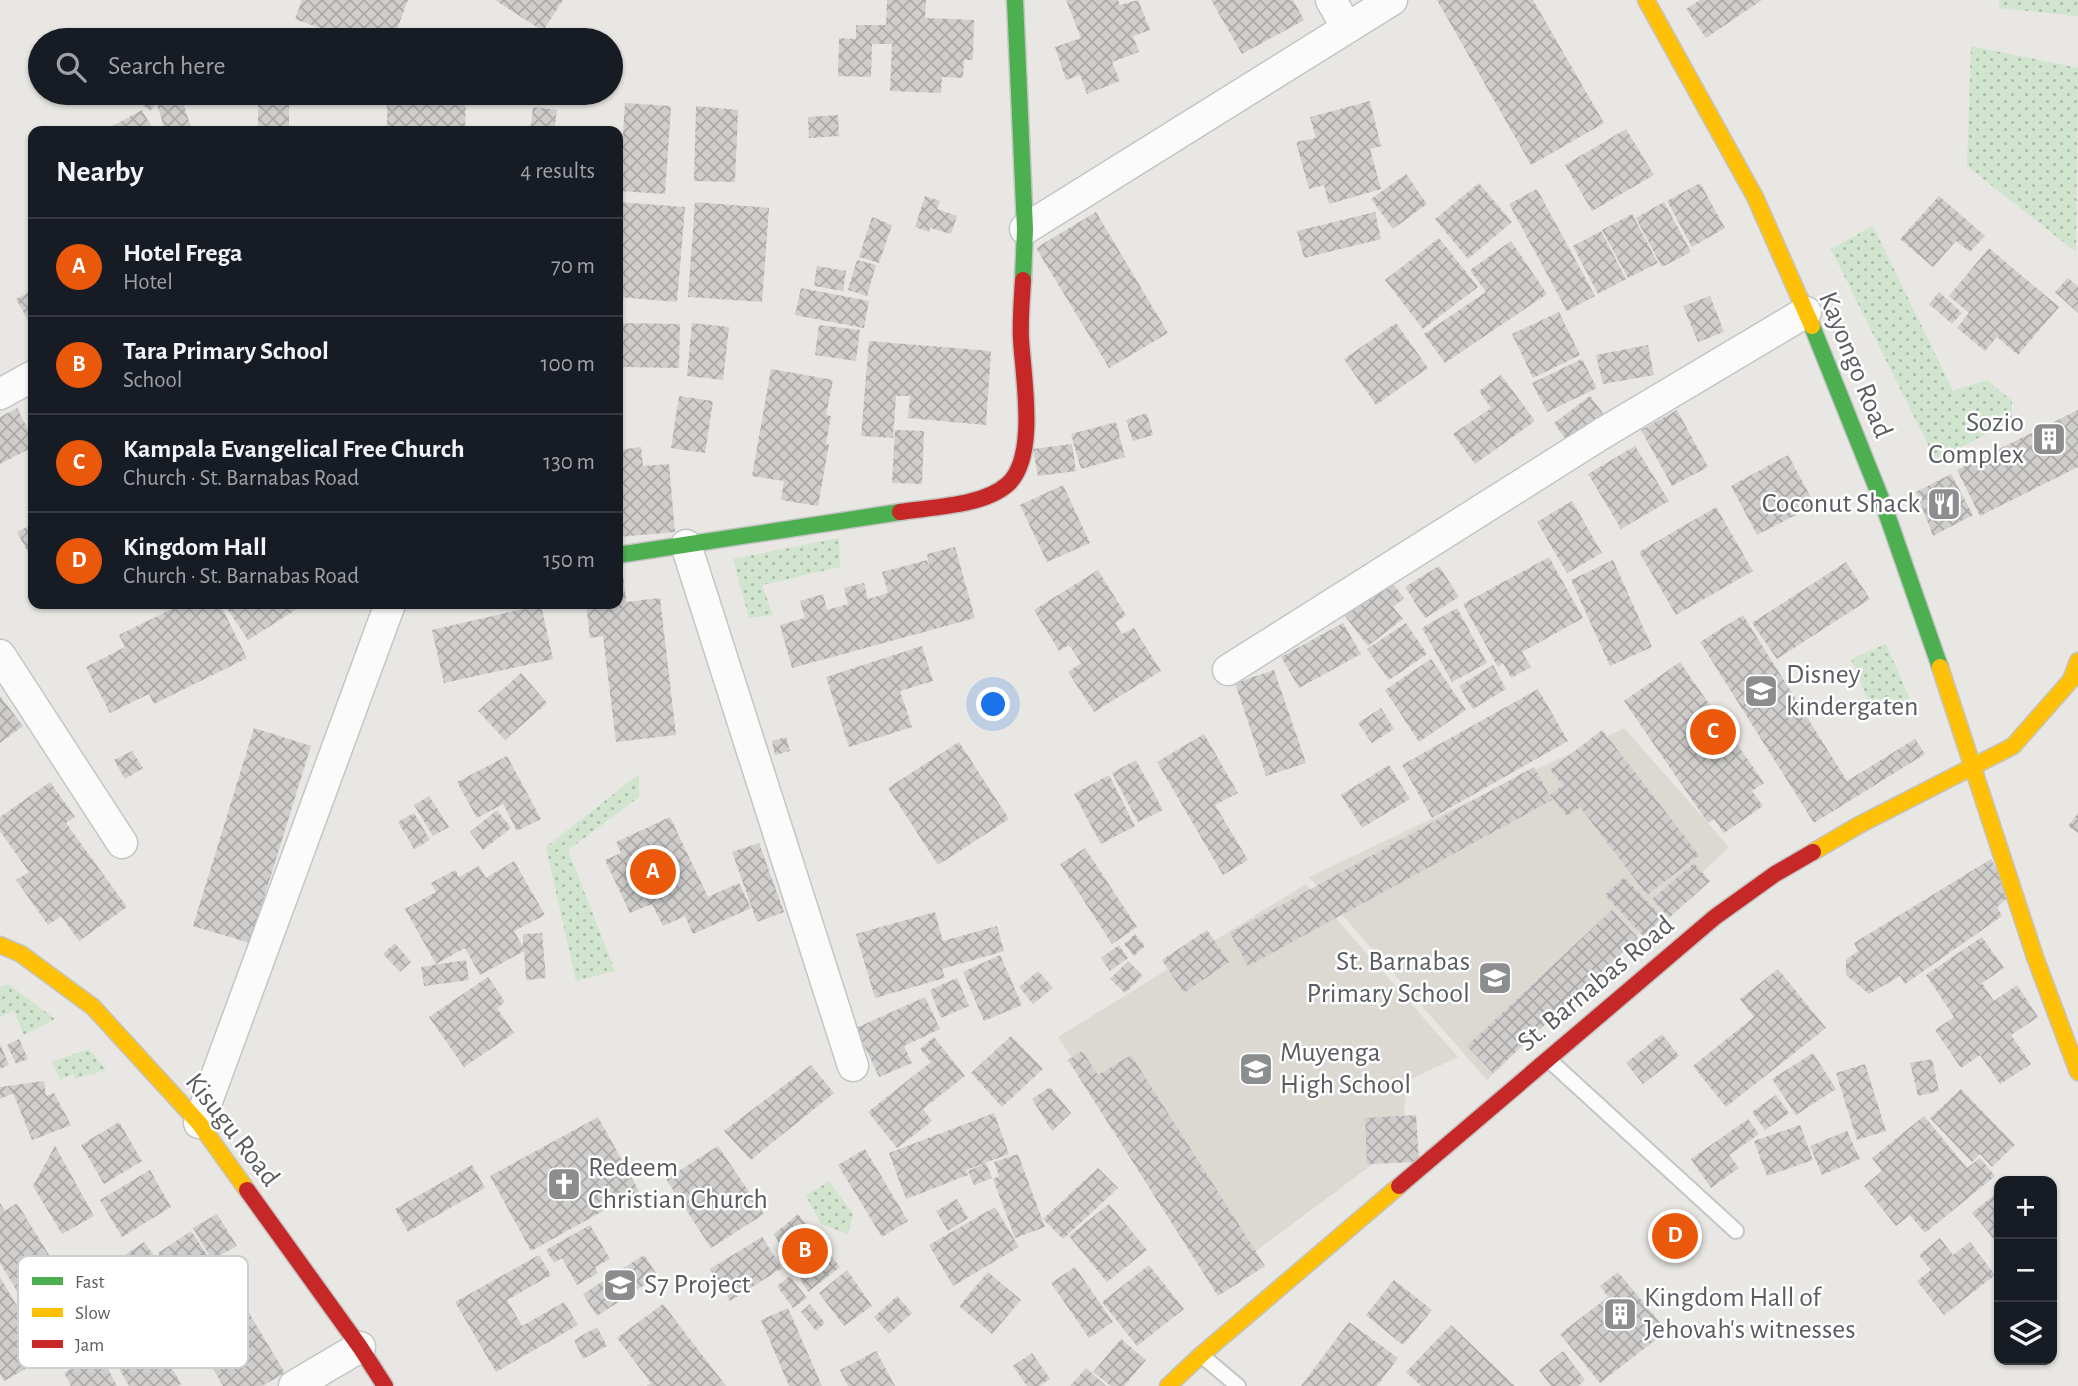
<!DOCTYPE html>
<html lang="en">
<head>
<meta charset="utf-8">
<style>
  :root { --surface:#171b24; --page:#20242c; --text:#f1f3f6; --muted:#9ea1a6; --line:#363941; --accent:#ea580c }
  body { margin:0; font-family:"Alegreya Sans",sans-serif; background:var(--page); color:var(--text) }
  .controls { position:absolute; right:21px; bottom:21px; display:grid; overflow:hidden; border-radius:14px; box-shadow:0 2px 5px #0004 }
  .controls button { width:63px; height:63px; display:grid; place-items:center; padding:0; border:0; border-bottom:2px solid var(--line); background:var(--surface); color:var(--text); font:35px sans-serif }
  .you { position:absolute; left:994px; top:705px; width:24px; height:24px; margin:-18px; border:5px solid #fff; border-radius:50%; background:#1a73e8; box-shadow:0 0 0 10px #1a73e833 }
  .badge { display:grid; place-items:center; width:46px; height:46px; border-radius:50%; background:var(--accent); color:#fff; font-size:23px; font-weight:700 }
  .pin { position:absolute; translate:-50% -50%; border:4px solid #fff; box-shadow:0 2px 7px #0006 }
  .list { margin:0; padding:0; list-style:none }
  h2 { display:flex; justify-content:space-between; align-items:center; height:91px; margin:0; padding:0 28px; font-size:30px }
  h2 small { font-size:23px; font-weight:400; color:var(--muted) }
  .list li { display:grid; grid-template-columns:46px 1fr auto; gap:21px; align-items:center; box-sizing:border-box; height:98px; padding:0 28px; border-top:2px solid var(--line) }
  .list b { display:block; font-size:26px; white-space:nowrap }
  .list p { margin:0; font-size:23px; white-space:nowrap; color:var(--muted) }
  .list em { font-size:23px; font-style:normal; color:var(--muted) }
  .icon { flex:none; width:38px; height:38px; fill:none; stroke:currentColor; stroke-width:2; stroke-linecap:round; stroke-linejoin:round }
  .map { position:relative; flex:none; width:2078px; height:1386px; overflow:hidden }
  .search { position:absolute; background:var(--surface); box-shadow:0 2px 5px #0004; left:28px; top:28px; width:595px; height:77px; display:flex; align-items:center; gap:18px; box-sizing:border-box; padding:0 24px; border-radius:38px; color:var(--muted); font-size:26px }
  .panel { position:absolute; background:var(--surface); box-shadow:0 2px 5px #0004; left:28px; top:126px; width:595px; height:483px; border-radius:14px }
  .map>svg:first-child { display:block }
</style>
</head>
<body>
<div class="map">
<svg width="2078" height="1386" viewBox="0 0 2078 1386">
  <defs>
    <pattern id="garden-dots" width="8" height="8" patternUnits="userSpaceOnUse" patternTransform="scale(1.75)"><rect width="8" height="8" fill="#d1e4ce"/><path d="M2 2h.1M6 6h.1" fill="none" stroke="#adbcab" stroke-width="1.8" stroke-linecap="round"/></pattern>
    <pattern id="building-cross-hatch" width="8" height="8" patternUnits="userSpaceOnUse" patternTransform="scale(1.75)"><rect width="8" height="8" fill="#cfcecc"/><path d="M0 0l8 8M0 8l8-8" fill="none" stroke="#abaaa9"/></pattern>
  </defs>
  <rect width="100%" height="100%" fill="#e8e7e3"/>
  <path fill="#dcd9d2" d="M1624,728L1729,847L1487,1080L1309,877Z
    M1306,884L1458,1057L1407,1081L1401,1143L1220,1278L1058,1037Z"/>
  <path fill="url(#garden-dots)" d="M2000,0H2078V16L1999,8Z
    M1971,46L2078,68L2076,252L1967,166Z
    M1873,226L1953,391L1987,380L2012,401V420L1936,461L1831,249Z
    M839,538L840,567L762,585L773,615L749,618L733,559Z
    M1886,644L1911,702L1875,717L1851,659Z
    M639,774V797L568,850L615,971L576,981L546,847Z
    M8,984L55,1019L24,1035L14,1011L0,1017V987Z
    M89,1049L106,1070L75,1079L73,1074L60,1080L52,1062Z
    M829,1181L853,1214L848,1234L821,1224L806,1196Z"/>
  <path fill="url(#building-cross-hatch)" d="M302,0H408L393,40H352L295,19Z
    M495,0H563L543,31Z
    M887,0H926L925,18L974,20L973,60H964L963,78L942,77L941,93L890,91L892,44H872L871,77L838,76L839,38L856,39V25H886Z
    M1066,0H1118L1120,5L1138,0L1150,30L1133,36L1139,52L1112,62L1120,81L1087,94L1080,75L1066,80L1055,47L1081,38Z
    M1211,0H1293L1304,20L1242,54Z
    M1437,0H1533L1604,123L1531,165Z
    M1700,0H1762L1706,38L1686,9Z
    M229,33H258V40H229Z
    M180,36H226V40H180Z
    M129,93H166L150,111Z
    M188,93H240V102H188Z
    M249,93H272V101H249Z
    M404,93H466L465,128H496V131H387V101H404Z
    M181,96L192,131H165L157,104Z
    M1370,101L1381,146L1370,149L1381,189L1329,204L1324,185L1309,189L1296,142L1316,138L1310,117Z
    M625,103L671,106L665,194L619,191Z
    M258,105H289V131H258Z
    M696,106L738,110L735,182L694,181Z
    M533,107L557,110L554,131H530Z
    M142,110L154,131H103Z
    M838,115L839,136L809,138L808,117Z
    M1626,129L1654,175L1592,211L1565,165Z
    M1406,174L1427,204L1393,229L1371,199Z
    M1479,183L1512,222L1468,259L1435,219Z
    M1700,183L1725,228L1692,247L1667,201Z
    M1537,189L1595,296L1567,311L1509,204Z
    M925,196L940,201L937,209L957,216L951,234L930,228L929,232L915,227Z
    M1939,196L1985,236L1970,252L1956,241L1933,267L1900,239Z
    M618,202L685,207L677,302L618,297Z
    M695,202L769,208L762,302L688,297Z
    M1664,202L1691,252L1662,267L1636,218Z
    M1096,212L1168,333L1109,368L1036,248Z
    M1375,212L1381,239L1304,258L1297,231Z
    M1632,214L1658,263L1628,278L1602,230Z
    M872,217L892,225L879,263L859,257Z
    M1601,231L1626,279L1598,294L1573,246Z
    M1439,238L1478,287L1423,329L1385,280Z
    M1511,241L1547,294L1445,363L1424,334L1486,292L1470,270Z
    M1989,248L2059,307L2018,355L1997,337L1985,351L1957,328L1969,313L1949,296Z
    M857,260L876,265L867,296L848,290Z
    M817,266L846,271L843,291L814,286Z
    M2068,278L2078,287V313L2055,292Z
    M801,288L869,301L864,328L795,315Z
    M33,290V322L30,324L16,299Z
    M1939,292L1962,313L1952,324L1929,304Z
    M1710,296L1724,332L1698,342L1683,306Z
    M1559,312L1580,355L1533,378L1512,334Z
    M618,323L680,324L679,368L623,367L622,388L618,387Z
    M692,323L729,327L723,380L687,376Z
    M1396,323L1428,368L1376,405L1344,359Z
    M819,325L860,330L856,361L815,355Z
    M869,341L991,351L986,425L908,418L910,396H896L893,438L861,436Z
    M1648,345L1654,375L1603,384L1596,355Z
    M1582,359L1597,388L1547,412L1532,383Z
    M771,369L833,380L826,415L831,416L826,444H829L818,506L781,500L784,481L752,476Z
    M1501,375L1535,421L1475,464L1453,434L1491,408L1479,391Z
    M679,396L713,401L705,453L671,448Z
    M1590,396L1603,413L1567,441L1554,423Z
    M17,408L33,439V447L0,464V417Z
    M1677,410L1708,467L1672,486L1641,430Z
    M2078,410V467L1980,516L1957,470Z
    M1147,413L1153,435L1133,441L1126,420Z
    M1116,422L1125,457L1081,469L1071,434Z
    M895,430L924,431L922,484L892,483Z
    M1072,444L1076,471L1038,476L1033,449Z
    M1635,446L1669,501L1621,529L1588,474Z
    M641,447L643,466L669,464L675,532L618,537V450Z
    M1788,455L1815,505L1757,535L1731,486Z
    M1951,474L1973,515L1933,536L1916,492Z
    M1063,485L1090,543L1047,562L1020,505Z
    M1572,501L1602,553L1567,573L1537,522Z
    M1716,507L1753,571L1676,615L1639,552Z
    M33,524V562L17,532Z
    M955,547L975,618L792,668L780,625L805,618L800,601L823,594L827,610L848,604L844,588L864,583L868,599L888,593L882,572L927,560L930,573L927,554Z
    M1549,557L1583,618L1522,652L1531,667L1511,678L1503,663L1498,667L1463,604Z
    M1613,560L1652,647L1610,666L1571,580Z
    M1846,562L1870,599L1777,659L1752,623Z
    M1439,566L1459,597L1425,618L1405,587Z
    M1098,570L1126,615L1115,623L1122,634L1134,628L1161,671L1094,712L1068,672L1081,663L1069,645L1059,651L1034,610Z
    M623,573L626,602L660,598L676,735L616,742L603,636L590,638L586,604H618V574Z
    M1391,581L1404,598L1393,607L1403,619L1368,646L1345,616Z
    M182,604H220L247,658L154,704L149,694L110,713L86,667L125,647L119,635Z
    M224,604H305L248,640Z
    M541,605L553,659L444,683L432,630Z
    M1457,608L1487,663L1452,682L1422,628Z
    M1743,615L1847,781L1915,739L1925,754L1814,823L1700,642Z
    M1343,623L1361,654L1299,688L1281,657Z
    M1406,623L1427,654L1389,680L1367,649Z
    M922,646L933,681L900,691L912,727L849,747L826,677Z
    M1431,659L1466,710L1419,742L1385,690Z
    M1680,662L1764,783L1752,791L1763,806L1724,833L1714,819L1708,823L1624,701Z
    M1493,665L1506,689L1473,709L1459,686Z
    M1274,670L1306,763L1266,776L1235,683Z
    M521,673L547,703L505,740L478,711Z
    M1538,689L1568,741L1432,818L1402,765Z
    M0,696L23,726L0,743Z
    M1381,708L1394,729L1372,743L1358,723Z
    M254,728L311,746L250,943L193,926Z
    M1602,730L1699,855L1647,895L1580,807L1567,816L1550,795L1563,785L1550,770Z
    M1204,734L1238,793L1215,805L1248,860L1223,875L1157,762Z
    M786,737L790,751L775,755L772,741Z
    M959,742L1009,819L938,865L888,788Z
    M132,751L143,768L125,779L114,760Z
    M507,756L541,819L517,831L503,804L477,818L457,782Z
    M1136,760L1163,810L1138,822L1112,773Z
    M1389,765L1410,799L1362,828L1341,795Z
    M1534,767L1552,800L1248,966L1230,933Z
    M1109,775L1135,826L1101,844L1074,794Z
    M50,782L75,817L66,823L127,907L79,941L61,916L48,925L16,880L29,872L0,831V817Z
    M429,796L449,827L433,836L414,805Z
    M497,810L511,828L483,850L470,832Z
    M414,813L430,840L414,849L398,822Z
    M2078,813V833L2068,826Z
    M670,817L708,897L739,883L751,908L693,934L685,916L663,926L652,904L630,913L605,860L621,853L616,842Z
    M759,843L784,912L757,922L732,852Z
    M1085,848L1137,927L1112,944L1060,864Z
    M1991,859L2010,896L1997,907L2002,916L1905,984L1900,976L1869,994L1846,975V960L1858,951L1854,943Z
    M514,861L545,915L514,931L523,947V934L542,933L546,978L526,980L524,951L480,975L465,948L436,964L405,909L436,892L431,883L455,870L459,877L479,866L486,878Z
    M1694,863L1710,881L1669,918L1652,899Z
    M1624,877L1663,918L1643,936L1605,895Z
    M1612,910L1638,938L1493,1073L1467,1046Z
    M935,912L943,941L997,926L1004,951L942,969L945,978L875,998L856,934Z
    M1207,930L1229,962L1184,993L1162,960Z
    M1135,934L1145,946L1134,956L1124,944Z
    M1982,937L2004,968L1982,983L1994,1001L2017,985L2038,1017L2011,1035L2031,1064L2000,1084L1980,1055L1961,1068L1935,1030L1954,1017L1926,975Z
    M395,943L411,962L400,972L383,954Z
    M1119,945L1128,958L1110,971L1101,958Z
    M1000,955L1022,1005L984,1021L963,972Z
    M466,960L469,980L424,986L421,967Z
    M1128,961L1143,976L1125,993L1110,979Z
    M1778,969L1826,1028L1726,1107L1693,1066L1754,1017L1740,999Z
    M1038,971L1053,988L1033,1004L1019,987Z
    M488,977L505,1002L497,1008L514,1033L464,1067L429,1017Z
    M957,978L969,1006L941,1018L930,990Z
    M925,997L940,1029L904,1046L912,1063L879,1077L856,1028Z
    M1662,1034L1679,1056L1643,1084L1626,1063Z
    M1011,1036L1043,1069L1002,1107L971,1073Z
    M934,1037L965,1076L923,1109L932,1121L897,1148L868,1112L931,1062L920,1049Z
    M19,1039L28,1059L16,1064L7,1045Z
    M0,1044L9,1065L0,1069Z
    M1082,1051L1098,1075L1131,1055L1265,1266L1218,1296L1068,1060Z
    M1813,1053L1836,1089L1796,1115L1772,1079Z
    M1932,1059L1939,1091L1918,1096L1910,1063Z
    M1865,1064L1886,1131L1857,1140L1836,1073Z
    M811,1065L834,1093L751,1160L724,1131Z
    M44,1081L46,1096L54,1093L71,1125L32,1140L13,1093L0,1099V1087Z
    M1050,1087L1071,1113L1052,1131L1032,1099Z
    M1961,1089L2015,1145L1992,1167L1980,1154L1972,1162L1930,1118Z
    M1776,1095L1789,1113L1765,1130L1752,1112Z
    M994,1113L1009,1154L966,1170L968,1175L906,1199L889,1153Z
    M1416,1115L1419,1162L1367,1164L1365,1118Z
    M1924,1116L1967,1168L1980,1158L1995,1176L1925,1233L1910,1215L1896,1226L1864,1186L1882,1171L1872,1158Z
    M598,1117L639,1191L531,1251L490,1176Z
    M1748,1119L1759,1134L1729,1155L1739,1168L1711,1188L1691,1159Z
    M119,1122L142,1161L104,1184L81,1145Z
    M1800,1125L1813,1160L1767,1176L1754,1141Z
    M1847,1131L1860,1159L1822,1175L1810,1146Z
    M55,1146L94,1216L62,1234L33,1186Z
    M718,1146L764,1214L711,1248L666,1179Z
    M865,1149L908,1221L882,1237L838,1165Z
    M1018,1154L1045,1227L1015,1238L993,1179L999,1176L994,1162Z
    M986,1163L992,1178L974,1185L968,1171Z
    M472,1165L485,1188L408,1232L395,1209Z
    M1098,1168L1118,1188L1063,1239L1043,1219Z
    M150,1170L171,1207L122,1237L100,1200Z
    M1999,1191V1245L1972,1213Z
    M957,1199L968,1218L948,1231L936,1211Z
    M0,1203L5,1211L17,1203L77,1300L37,1324L0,1263Z
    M1109,1204L1147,1250L1107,1282L1069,1236Z
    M995,1207L1019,1247L953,1286L929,1245Z
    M217,1214L237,1246L212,1260L193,1228Z
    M798,1214L840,1267L808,1292L774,1234Z
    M590,1225L610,1259L595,1267L598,1273L577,1285L562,1258L554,1263L546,1250Z
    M191,1231L210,1259L177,1280L158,1253Z
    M762,1237L782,1268L730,1301L710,1269Z
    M1940,1238L1953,1255L1970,1242L1995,1275L1944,1315L1917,1281L1931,1270L1919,1255Z
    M144,1242L178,1288L158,1301L125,1255Z
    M539,1255L551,1275L507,1300L522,1326L564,1302L578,1325L496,1372L455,1302Z
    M644,1255L658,1276L597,1316L583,1294Z
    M1149,1265L1184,1309L1137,1346L1102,1302Z
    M1075,1267L1113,1322L1089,1338L1051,1283Z
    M847,1270L872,1306L844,1326L819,1293Z
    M988,1272L1021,1300L992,1334L959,1306Z
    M1618,1272L1667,1331L1600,1383L1560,1334L1608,1297L1600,1286Z
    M225,1273L285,1373L262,1386H223L174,1302Z
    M790,1276L807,1298L793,1308L777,1286Z
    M0,1277L47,1357L4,1381L0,1374Z
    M1394,1280L1432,1310L1403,1345L1366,1315Z
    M897,1296L912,1313L889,1334L874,1317Z
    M663,1304L726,1386H646L651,1383L617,1338Z
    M810,1304L825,1323L816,1331L801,1312Z
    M788,1308L822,1386H789L761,1320Z
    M1349,1322L1398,1358L1377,1386H1301Z
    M146,1323L181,1384L178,1386H129L106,1347Z
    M1451,1325L1515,1386H1421L1406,1372Z
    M597,1327L607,1346L583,1359L574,1340Z
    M1121,1339L1146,1360L1124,1386H1111L1093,1372Z
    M876,1351L895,1386H848L840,1370Z
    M1563,1351L1585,1380L1578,1386H1551L1539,1370Z
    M99,1352L117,1386H71L64,1373Z
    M1032,1353L1050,1379L1039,1386H1027L1013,1366Z
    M1086,1368L1106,1386H1070Z"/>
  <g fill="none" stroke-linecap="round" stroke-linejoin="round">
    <g stroke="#c5c5c5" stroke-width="18">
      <path id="lane" d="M1549,1060L1736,1231
        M1201,1355L1238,1386"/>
    </g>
    <g stroke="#c5c5c5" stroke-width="33">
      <path id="street" d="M1331,0L1347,28
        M1025,229L1392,0
        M0,394L33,376
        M686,545L853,1066
        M0,655L122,843
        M1228,670L1603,433L1806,312
        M199,1123L390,604
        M294,1386L360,1347"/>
    </g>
    <g stroke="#c4c4c3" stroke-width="19">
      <path id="fast" d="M1015,0L1025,229L1023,280
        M1812,326L1884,506L1940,667
        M618,555L900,512"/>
    </g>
    <g stroke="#c4c4c3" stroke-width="19">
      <path id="slow" d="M1646,0L1755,197L1812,326
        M1940,667L2035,957L2078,1072
        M1813,852L1859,825L2013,746L2071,680L2078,661
        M0,945L21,954L93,1007L199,1123L247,1190
        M1168,1386L1201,1355L1399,1186"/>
    </g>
    <g stroke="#c4c4c3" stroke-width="19">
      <path id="jam" d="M900,512C932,507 984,506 1008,484C1038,456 1023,377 1021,339C1020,319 1022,299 1023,280
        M1399,1186L1715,917L1775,874L1813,852
        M247,1190L360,1347L385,1386"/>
    </g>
    <use href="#lane" stroke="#fcfbfb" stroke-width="14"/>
    <use href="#street" stroke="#fcfbfb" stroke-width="30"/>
    <use href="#fast" stroke="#4caf50" stroke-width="16"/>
    <use href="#slow" stroke="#ffc107" stroke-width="16"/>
    <use href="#jam" stroke="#c62828" stroke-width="16"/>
  </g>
  <defs>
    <g id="building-square" transform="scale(1.75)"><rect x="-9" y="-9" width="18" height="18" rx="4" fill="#8b8d8e" stroke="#fff"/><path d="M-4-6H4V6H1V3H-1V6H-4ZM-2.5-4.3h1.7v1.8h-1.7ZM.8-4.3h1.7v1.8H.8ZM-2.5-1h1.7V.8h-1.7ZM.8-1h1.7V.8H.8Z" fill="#fff"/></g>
    <g id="restaurant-square" transform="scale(1.75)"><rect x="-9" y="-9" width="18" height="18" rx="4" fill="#8b8d8e" stroke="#fff"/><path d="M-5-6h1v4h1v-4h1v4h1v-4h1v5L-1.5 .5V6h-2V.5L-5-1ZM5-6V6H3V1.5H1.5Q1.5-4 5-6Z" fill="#fff"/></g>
    <g id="school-square" transform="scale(1.75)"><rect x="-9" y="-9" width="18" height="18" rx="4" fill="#8b8d8e" stroke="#fff"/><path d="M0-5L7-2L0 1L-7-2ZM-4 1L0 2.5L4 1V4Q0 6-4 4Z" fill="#fff"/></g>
    <g id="church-square" transform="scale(1.75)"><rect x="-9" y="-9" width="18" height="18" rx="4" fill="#8b8d8e" stroke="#fff"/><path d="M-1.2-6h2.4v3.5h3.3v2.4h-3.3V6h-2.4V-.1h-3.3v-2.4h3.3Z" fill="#fff"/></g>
  </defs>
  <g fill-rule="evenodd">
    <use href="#building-square" x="2049" y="439"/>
    <use href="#restaurant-square" x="1944" y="504"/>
    <use href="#school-square" x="1761" y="691"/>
    <use href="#school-square" x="1495" y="978"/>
    <use href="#school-square" x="1256" y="1069"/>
    <use href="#church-square" x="564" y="1184"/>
    <use href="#school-square" x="620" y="1285"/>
    <use href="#building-square" x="1620" y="1314"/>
  </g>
  <g text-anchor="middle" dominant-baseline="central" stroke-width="5" stroke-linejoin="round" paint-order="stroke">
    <g font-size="28" fill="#595c60" stroke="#fff">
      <text transform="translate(1855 365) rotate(68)">Kayongo Road</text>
      <text transform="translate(1596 984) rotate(-40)">St. Barnabas Road</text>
      <text transform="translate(232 1130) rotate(52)">Kisugu Road</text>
    </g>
    <g font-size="28" fill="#595c60" stroke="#fff" text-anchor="start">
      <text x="2024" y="423" text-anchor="end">Sozio<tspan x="2024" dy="32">Complex</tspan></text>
      <text x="1920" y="504" text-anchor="end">Coconut Shack</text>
      <text x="1786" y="675">Disney<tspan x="1786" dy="32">kindergaten</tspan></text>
      <text x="1470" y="962" text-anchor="end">St. Barnabas<tspan x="1470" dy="32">Primary School</tspan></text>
      <text x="1280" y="1053">Muyenga<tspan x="1280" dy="32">High School</tspan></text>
      <text x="588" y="1168">Redeem<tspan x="588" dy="32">Christian Church</tspan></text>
      <text x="644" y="1285">S7 Project</text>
      <text x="1644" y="1298">Kingdom Hall of<tspan x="1644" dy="32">Jehovah's witnesses</tspan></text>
    </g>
  </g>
  <rect x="18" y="1256" width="230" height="112" rx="10" fill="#fff" stroke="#cdcecf" stroke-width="2"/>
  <rect x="32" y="1277" width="31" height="8" fill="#4caf50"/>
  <rect x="32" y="1308" width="31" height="9" fill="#ffc107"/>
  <rect x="32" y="1340" width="31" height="8" fill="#c62828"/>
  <g font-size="19" fill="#595c60">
    <text x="75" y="1288">Fast</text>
    <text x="75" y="1319">Slow</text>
    <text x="75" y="1351">Jam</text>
  </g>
</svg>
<div class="controls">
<button>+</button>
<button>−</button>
<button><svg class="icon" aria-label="layers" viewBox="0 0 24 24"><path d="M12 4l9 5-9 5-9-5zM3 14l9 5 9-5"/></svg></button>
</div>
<div class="you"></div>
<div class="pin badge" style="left:653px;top:872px">A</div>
<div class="pin badge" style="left:805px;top:1251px">B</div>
<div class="pin badge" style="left:1713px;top:732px">C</div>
<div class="pin badge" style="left:1675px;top:1236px">D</div>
<div class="search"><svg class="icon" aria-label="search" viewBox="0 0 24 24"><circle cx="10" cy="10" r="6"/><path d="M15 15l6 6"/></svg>Search here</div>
<section class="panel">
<h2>Nearby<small>4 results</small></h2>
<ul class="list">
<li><span class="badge">A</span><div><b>Hotel Frega</b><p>Hotel</p></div><em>70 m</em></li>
<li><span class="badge">B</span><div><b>Tara Primary School</b><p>School</p></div><em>100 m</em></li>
<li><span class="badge">C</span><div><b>Kampala Evangelical Free Church</b><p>Church · St. Barnabas Road</p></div><em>130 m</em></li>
<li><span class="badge">D</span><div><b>Kingdom Hall</b><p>Church · St. Barnabas Road</p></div><em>150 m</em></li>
</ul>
</section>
</div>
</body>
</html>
